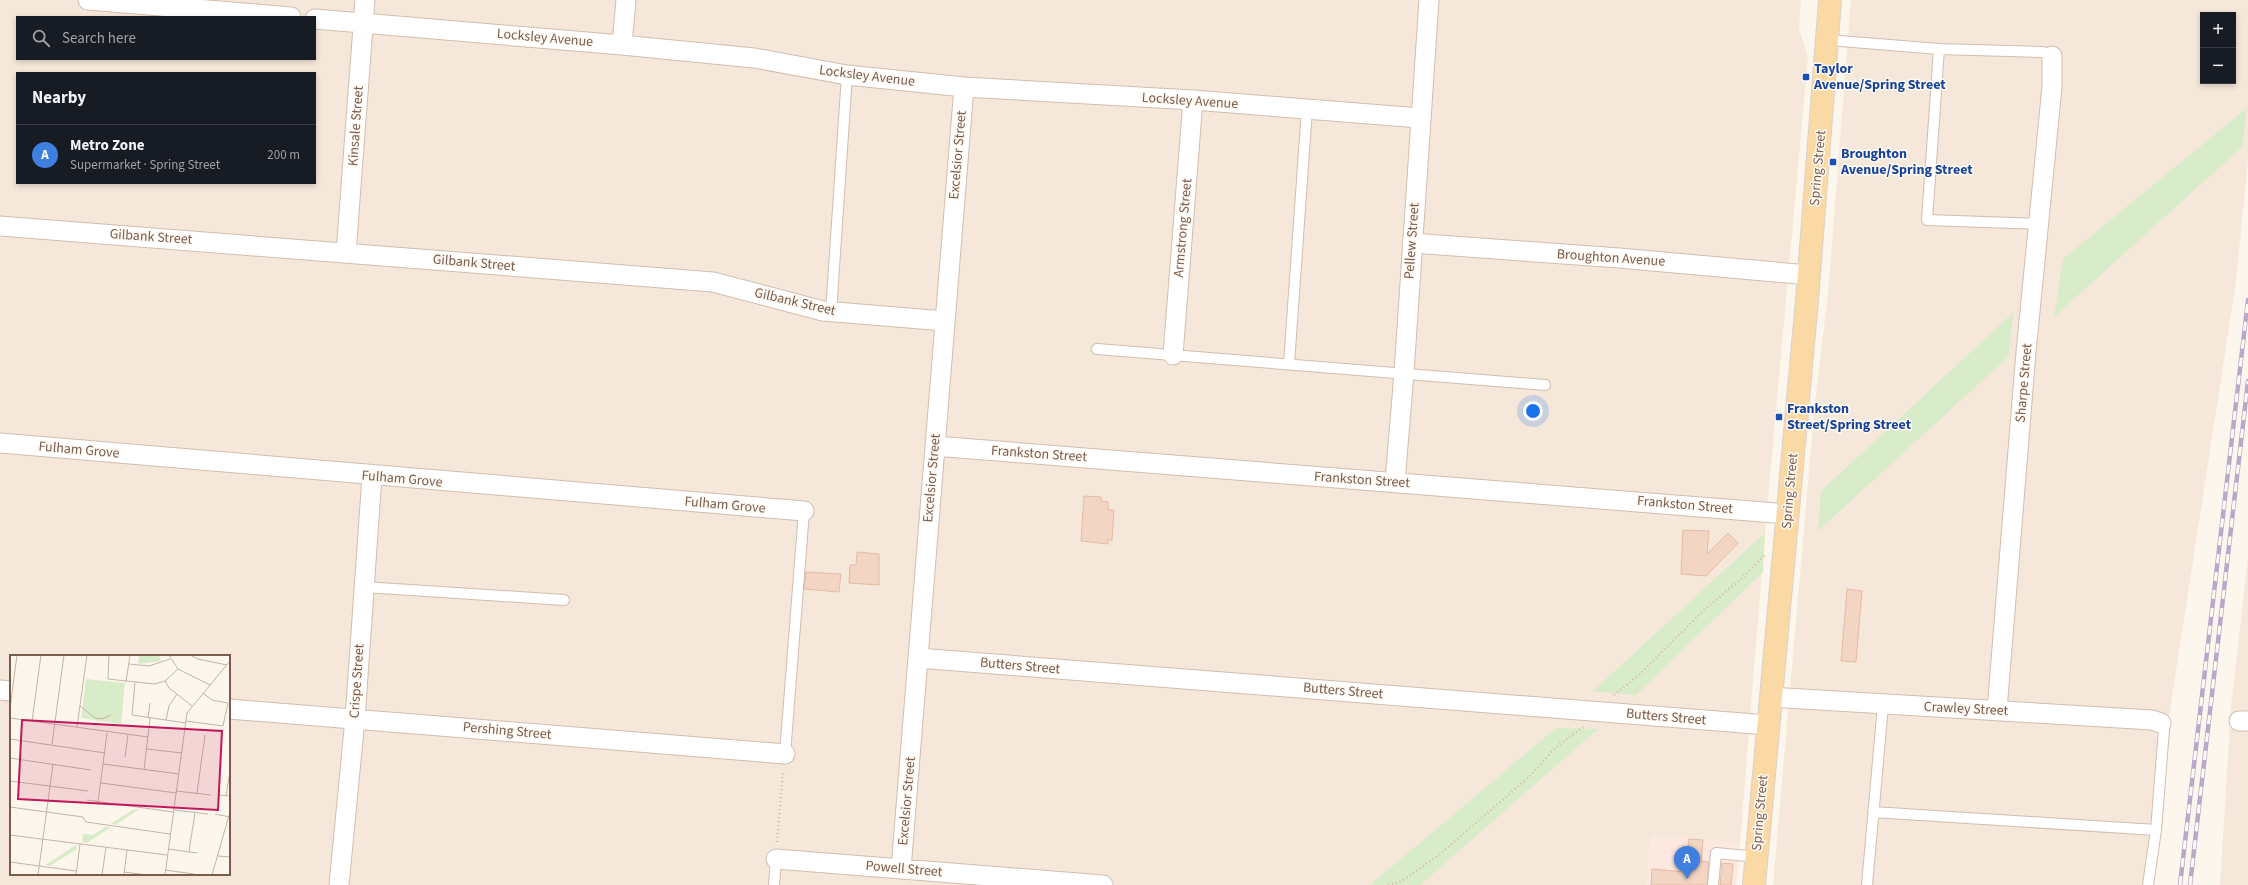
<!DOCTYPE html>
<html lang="en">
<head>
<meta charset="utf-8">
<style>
  :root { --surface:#171b24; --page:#20242c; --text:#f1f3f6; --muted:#9ea1a6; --line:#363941; --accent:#8c9099 }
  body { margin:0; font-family:"Source Sans 3",sans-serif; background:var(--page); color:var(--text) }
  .controls { position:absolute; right:12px; top:12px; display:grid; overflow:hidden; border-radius:0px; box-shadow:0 2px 6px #0003 }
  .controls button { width:36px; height:36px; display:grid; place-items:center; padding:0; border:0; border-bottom:1px solid var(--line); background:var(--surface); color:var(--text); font:20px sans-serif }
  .you { position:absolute; left:1533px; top:411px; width:14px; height:14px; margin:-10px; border:3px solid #fff; border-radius:50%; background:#1a73e8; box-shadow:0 0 0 6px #1a73e833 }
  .badge { display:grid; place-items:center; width:26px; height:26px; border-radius:50%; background:var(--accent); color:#fff; font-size:13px; font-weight:700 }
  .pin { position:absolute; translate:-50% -33px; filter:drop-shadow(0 1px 2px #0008) }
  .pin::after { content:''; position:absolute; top:21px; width:14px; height:12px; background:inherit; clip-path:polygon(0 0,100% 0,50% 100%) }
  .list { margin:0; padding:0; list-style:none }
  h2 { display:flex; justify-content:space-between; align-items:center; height:52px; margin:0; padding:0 16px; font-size:17px }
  h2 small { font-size:13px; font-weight:400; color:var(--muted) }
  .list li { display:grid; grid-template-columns:26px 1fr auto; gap:12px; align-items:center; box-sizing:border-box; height:60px; padding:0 16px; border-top:1px solid var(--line) }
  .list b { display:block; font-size:15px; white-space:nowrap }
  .list p { margin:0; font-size:13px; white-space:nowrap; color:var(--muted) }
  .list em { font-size:13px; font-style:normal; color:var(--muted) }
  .icon { flex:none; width:22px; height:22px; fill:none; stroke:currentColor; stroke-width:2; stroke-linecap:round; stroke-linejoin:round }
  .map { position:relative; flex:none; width:2248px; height:885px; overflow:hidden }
  .search { position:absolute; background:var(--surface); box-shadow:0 2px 6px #0003; left:16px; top:16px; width:300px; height:44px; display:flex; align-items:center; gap:10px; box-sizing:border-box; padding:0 14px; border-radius:0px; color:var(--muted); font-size:15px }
  .panel { position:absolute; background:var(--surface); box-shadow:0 2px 6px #0003; left:16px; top:72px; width:300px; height:112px; border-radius:0px }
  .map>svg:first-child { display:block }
</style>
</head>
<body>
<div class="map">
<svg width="2248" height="885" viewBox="0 0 2248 885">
  <rect width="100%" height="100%" fill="#fdf6ec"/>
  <path fill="#f5e8da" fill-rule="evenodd" d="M0,0H1801L1799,29L1808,57L1765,533L1740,843L1651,836L1647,885H0ZM17,17H315V59H17ZM17,73H315V183H17ZM11,656H229V874H11Z
    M1851,0H2248V161L2236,282L2143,885H1773L1815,403L1828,294ZM2203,15H2233V81H2203Z
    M2248,558V885H2220L2231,706Z"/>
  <path fill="#fde8e0" d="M1651,836L1740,843L1736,885H1647Z"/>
  <path fill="#d8ecc9" d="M2247,108L2242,147L2054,317L2063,259Z
    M2014,312L2008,357L1818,531L1821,491Z
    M1765,533L1763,572L1636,695L1593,691Z
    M1556,728L1598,729L1420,885H1370Z"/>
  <path fill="#f3d5c3" stroke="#e6bba3" d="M1084,496L1101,497V501L1108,502V510H1114L1112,540H1108V544L1081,541Z
    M1683,530L1709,531L1707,554L1728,533L1738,543L1706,576L1681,574Z
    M857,552L879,554V585L849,583L850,565H856Z
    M806,572L841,574L839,592L804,589Z
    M1847,589L1862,591L1856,662L1841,661Z
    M1689,839L1703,840L1701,861L1709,862L1707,885H1651L1652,869L1685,872Z
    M1722,863L1733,864L1731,885H1720Z"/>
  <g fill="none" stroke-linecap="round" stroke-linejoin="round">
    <g stroke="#d1beb0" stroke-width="12">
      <path id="service" d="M1828,40L1939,49L2043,52L2052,56
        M1939,49L1927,220L2039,224
        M831,312L847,75
        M1097,349L1545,385
        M1289,364L1307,109
        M364,587L564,600
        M785,754L804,511
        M1873,812L2156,830
        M774,885L776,859
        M1713,885L1716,853L1757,857
        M1867,885L1883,705
        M2148,885L2156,830L2164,730L2161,723"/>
    </g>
    <g stroke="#d1beb0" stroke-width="21">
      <path id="minor" d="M88,0L291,17
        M315,19L622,45L754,58L847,75L964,87L1193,100L1420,118
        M622,45L626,0
        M0,226L713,282L823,311L945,321
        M1412,243L1619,258L1809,275
        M346,253L365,0
        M1173,355L1193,100
        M0,443L804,511
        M935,446L1788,514
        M1395,482L1404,373L1429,0
        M918,658L1768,725
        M0,690L11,691
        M1771,697L2152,720L2161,723
        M229,709L785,754
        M1997,710L2026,352L2052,87V56
        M2239,721H2248
        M776,859L1103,885
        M901,869L964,87
        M339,885L355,719L372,476"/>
    </g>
    <g stroke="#dad1cd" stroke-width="24">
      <path id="primary" d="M1754,885L1807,300L1830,0"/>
    </g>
    <path stroke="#d9b8a5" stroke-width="2.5" stroke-dasharray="1 3" stroke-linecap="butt" d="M1614,695L1639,675L1705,609L1740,580L1765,555
      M777,842L783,772
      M1388,885L1402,881L1439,855L1530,776L1556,747L1583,727"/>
    <use href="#service" stroke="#fff" stroke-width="10"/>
    <use href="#minor" stroke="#fff" stroke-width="19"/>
    <use href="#primary" stroke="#fbd9a5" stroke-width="22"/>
    <g stroke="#b9a8c9" stroke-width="4.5">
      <path id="rail" d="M2180,885L2248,300
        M2190,885L2248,381"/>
    </g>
    <use href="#rail" stroke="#fffaf3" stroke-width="3" stroke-dasharray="9" stroke-linecap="butt"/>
  </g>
  <g fill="#1a4fb4" stroke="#fffaf3" stroke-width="1.5">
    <rect x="1802" y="73" width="8" height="8" rx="2"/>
    <rect x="1829" y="158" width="8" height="8" rx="2"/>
    <rect x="1775" y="413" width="8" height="8" rx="2"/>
  </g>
  <g text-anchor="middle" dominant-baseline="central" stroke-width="3" stroke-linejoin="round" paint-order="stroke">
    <g font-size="14" fill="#7a5c4d" stroke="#fffaf3">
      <text transform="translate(545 38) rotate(5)">Locksley Avenue</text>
      <text transform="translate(867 76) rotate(7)">Locksley Avenue</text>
      <text transform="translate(1190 101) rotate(4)">Locksley Avenue</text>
      <text transform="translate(356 126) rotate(-86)">Kinsale Street</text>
      <text transform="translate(958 155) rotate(-85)">Excelsior Street</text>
      <text transform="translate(1818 168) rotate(-85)">Spring Street</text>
      <text transform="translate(1183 228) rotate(-85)">Armstrong Street</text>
      <text transform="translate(151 237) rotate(4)">Gilbank Street</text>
      <text transform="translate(1412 241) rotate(-86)">Pellew Street</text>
      <text transform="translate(1611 258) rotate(4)">Broughton Avenue</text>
      <text transform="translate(474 263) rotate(5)">Gilbank Street</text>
      <text transform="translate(795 302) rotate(13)">Gilbank Street</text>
      <text transform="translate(2024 383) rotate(-85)">Sharpe Street</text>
      <text transform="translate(79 450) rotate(5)">Fulham Grove</text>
      <text transform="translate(1039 454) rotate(4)">Frankston Street</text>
      <text transform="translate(932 478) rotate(-85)">Excelsior Street</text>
      <text transform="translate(402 479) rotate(5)">Fulham Grove</text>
      <text transform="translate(1362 480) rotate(4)">Frankston Street</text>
      <text transform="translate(1790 491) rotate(-85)">Spring Street</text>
      <text transform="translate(725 505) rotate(5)">Fulham Grove</text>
      <text transform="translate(1685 505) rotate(5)">Frankston Street</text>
      <text transform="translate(1020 666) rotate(5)">Butters Street</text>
      <text transform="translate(357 681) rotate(-86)">Crispe Street</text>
      <text transform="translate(1343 691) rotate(5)">Butters Street</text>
      <text transform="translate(1966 709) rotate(3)">Crawley Street</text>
      <text transform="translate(1666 717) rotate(5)">Butters Street</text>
      <text transform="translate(507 731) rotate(5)">Pershing Street</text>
      <text transform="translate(907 801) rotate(-85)">Excelsior Street</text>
      <text transform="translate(1760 813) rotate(-85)">Spring Street</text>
      <text transform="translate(904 869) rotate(5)">Powell Street</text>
    </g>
    <g font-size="14" font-weight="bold" fill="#164399" stroke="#fffaf3" text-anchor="start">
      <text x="1814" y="69">Taylor<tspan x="1814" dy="16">Avenue/Spring Street</tspan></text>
      <text x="1841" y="154">Broughton<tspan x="1841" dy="16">Avenue/Spring Street</tspan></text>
      <text x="1787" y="409">Frankston<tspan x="1787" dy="16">Street/Spring Street</tspan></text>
    </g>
  </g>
  <g transform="translate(10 655)">
    <rect width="220" height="220" fill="#fdf6ec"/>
    <path d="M129,0H149L151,6L128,9ZM76,24L115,28L111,69L71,63ZM124,154H129L106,170L100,169ZM96,172H101L77,188L72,187L73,179L83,180ZM66,190L67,194L40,211L35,210Z" fill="#d8ecc9"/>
    <path fill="none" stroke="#c5b3a7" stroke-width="1" d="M99,0L98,24L145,29L155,26L168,14M159,0L168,14L200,30M180,0L188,4L217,10M119,9L139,11L160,4M155,26L159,33L182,51M116,27L120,0M125,28L122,60L176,68M70,51L85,63L92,64L101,60M0,54L7,0M0,63L138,82M138,63L140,48M156,65L159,51L167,39M22,66L31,0M176,66L213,71L218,48L202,45L193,38M67,72L77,0M0,84L95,98M42,89L54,0M137,94L172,98M115,102L118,80M0,103L81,115M93,109L169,119M134,115L140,63M0,126L78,136M91,128L166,138M166,136L201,140M187,138L195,80M208,140L220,141M216,141L220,116M77,145L163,157M88,147L97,78M0,152L73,162L76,167L160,179M164,155L198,159M205,159L220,162M0,180L157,200M158,194L187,198M179,197L185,157M208,201L220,202M0,207L66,216M155,215L184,219M114,217L137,220M28,220L43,109M66,220L70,189M92,220L96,192M114,220L117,195M155,220L177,58L220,6M202,220L220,157"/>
    <path fill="#c2185b" fill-opacity="0.15" stroke="#c2185b" stroke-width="2" d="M12,65L212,76L208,155L8,144Z"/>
    <rect width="220" height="220" fill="none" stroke="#7a5c4d" stroke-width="2"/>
  </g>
</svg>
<div class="controls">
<button>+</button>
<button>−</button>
</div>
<div class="you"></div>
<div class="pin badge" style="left:1687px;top:879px;background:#3f7fe0">A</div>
<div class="search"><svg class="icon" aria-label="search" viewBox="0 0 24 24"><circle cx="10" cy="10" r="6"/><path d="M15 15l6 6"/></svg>Search here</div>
<section class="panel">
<h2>Nearby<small></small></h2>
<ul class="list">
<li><span class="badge" style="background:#3f7fe0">A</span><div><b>Metro Zone</b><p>Supermarket · Spring Street</p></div><em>200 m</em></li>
</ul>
</section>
</div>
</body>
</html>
